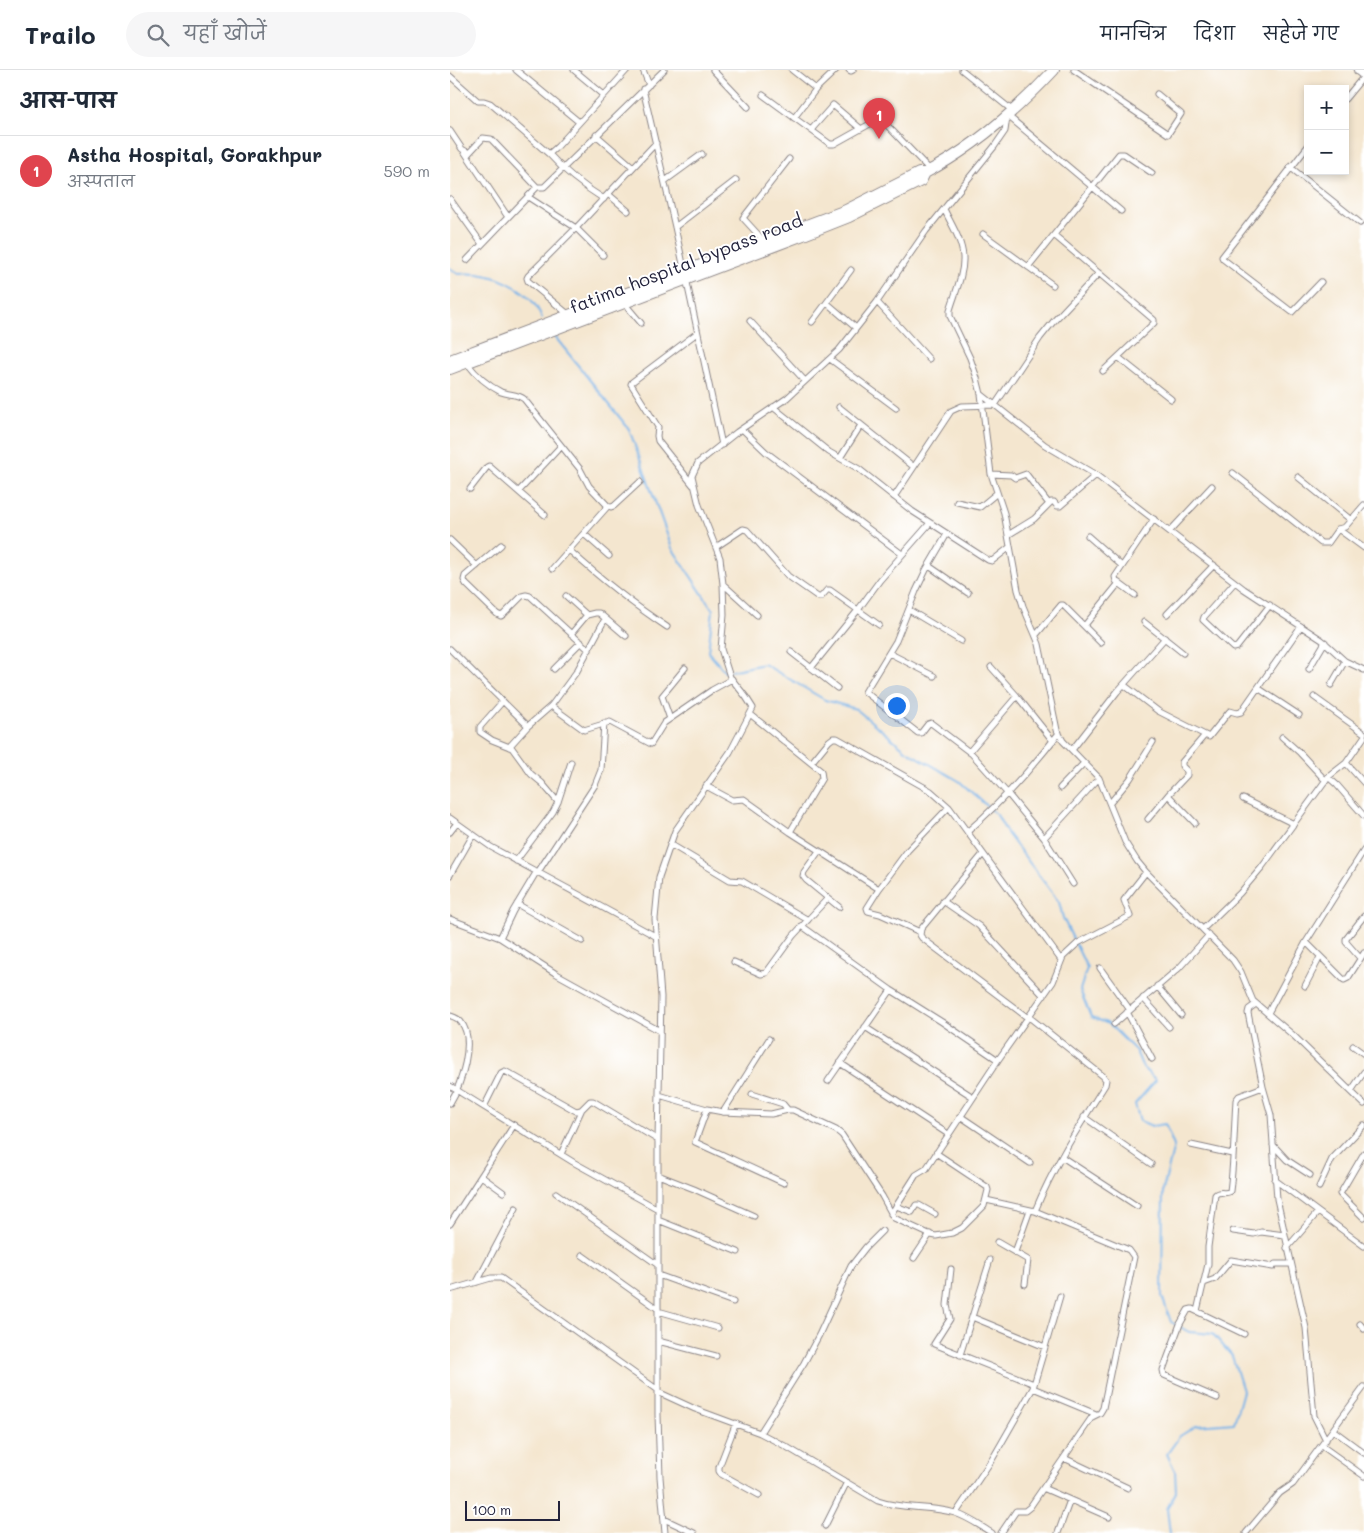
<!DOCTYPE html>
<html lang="hi">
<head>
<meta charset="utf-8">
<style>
  :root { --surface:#fff; --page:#f6f6f7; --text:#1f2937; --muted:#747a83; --line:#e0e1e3; --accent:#b5179e }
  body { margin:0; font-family:Mali,"Playpen Sans Deva",sans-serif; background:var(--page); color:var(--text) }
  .controls { position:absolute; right:15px; top:15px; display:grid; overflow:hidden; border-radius:0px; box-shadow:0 2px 8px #0003 }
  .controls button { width:45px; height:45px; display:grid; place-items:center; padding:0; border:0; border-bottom:1px solid var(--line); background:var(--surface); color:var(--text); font:25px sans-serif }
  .scale { position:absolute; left:15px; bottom:12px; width:95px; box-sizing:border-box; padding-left:5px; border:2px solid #22223b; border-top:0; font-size:14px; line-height:18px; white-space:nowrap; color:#22223b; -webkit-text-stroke:4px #fff; paint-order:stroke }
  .you { position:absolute; left:446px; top:635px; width:18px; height:18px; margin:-12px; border:4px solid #fff; border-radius:50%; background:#1a73e8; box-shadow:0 0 0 8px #1a73e833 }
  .badge { display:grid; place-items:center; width:32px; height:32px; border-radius:50%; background:var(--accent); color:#fff; font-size:16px; font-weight:700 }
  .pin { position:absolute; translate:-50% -41px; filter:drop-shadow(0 1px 2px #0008) }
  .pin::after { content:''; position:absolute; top:26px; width:18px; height:15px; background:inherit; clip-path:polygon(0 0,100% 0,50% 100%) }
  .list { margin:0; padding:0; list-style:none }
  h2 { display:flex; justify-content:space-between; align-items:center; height:65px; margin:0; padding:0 20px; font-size:21px }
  h2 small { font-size:16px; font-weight:400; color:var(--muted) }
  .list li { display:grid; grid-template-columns:32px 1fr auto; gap:15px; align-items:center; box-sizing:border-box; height:70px; padding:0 20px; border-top:1px solid var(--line) }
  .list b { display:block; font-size:19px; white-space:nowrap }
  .list p { margin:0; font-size:16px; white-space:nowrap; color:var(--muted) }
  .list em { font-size:16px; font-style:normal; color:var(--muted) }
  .icon { flex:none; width:28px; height:28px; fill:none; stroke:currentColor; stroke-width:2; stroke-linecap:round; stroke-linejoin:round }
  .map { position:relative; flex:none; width:914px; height:1463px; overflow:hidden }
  header { display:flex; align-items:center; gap:30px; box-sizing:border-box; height:70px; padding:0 25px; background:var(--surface); border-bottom:1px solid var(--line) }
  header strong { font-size:24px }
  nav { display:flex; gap:28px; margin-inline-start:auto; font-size:18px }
  .search { width:350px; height:45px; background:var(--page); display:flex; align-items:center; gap:12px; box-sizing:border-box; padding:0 18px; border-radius:28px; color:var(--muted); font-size:19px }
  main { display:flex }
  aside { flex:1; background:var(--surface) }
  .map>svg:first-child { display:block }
</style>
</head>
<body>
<header>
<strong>Trailo</strong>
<div class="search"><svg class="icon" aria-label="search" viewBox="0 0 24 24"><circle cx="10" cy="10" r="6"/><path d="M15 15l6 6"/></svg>यहाँ खोजें</div>
<nav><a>मानचित्र</a><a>दिशा</a><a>सहेजे गए</a></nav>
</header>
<main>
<aside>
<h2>आस-पास<small></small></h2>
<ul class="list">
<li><span class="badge" style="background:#e0444e">1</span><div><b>Astha Hospital, Gorakhpur</b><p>अस्पताल</p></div><em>590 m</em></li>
</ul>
</aside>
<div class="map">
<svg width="914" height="1463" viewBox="0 0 914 1463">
  <rect width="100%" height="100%" fill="#fff"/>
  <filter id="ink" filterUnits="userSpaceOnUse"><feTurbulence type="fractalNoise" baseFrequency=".02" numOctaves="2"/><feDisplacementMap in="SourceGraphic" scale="10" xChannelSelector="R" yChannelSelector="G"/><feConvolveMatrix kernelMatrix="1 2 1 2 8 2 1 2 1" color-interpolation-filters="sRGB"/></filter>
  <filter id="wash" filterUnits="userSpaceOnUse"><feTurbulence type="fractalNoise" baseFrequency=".0096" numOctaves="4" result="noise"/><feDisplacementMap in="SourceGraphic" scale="20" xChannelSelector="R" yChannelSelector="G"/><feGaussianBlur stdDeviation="1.12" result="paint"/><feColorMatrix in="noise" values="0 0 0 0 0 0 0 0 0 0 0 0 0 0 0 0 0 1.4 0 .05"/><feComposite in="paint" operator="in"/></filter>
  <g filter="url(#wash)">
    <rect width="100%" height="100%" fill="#f4e6cf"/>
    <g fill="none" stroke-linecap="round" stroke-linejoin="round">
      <path stroke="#77b3e9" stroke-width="2" d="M0,198L8,204C41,201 80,216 92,248
        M101,264L106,268L179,359L222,478L263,540L258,582L275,602L314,594L375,630L406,639L457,681L509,711L547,745L557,763L609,832L613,848L637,898L630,920L641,947L659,954L686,981L693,998L706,1010L685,1034L690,1051L702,1056L715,1054L724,1076L713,1120L712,1226L721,1252L739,1262L763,1264L782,1286L793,1321L784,1353L746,1356L730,1366L717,1384L725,1401L726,1422L717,1439L720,1463"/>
    </g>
  </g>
  <g filter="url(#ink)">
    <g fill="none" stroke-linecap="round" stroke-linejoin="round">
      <g stroke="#8b8485" stroke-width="7">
        <path id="street" d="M66,0L129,52
          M124,0L154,25
          M193,0L199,15
          M263,0L298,37
          M342,0L366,19
          M399,0L401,1L403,0
          M512,0L563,41
          M624,0L718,64L731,44L707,24
          M0,6L28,31H34L40,33L99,84L108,76L177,0
          M193,19L225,157L272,375
          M313,25L380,74H384L427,50H432L480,100
          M895,29L914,6
          M558,46L671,141
          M344,48L366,19L386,0
          M361,60L383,35L411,59
          M0,61L12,79L19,83L33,68L41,69L87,117H94L214,0
          M146,65L183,97
          M858,76L772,187L773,189L842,242L871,212
          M14,81L58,147
          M99,84C115,102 133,116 154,129
          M840,97L910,153
          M215,111L252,84
          M158,124L178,141
          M78,127L126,158L206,73
          M0,129L32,174
          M494,139C501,154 512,170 513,187C514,204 505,223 500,240V246L520,288L527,308L531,324L541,404L554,443L568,520L573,536L589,574L607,660L613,671L649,708L675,772L687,791L696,802L783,890L791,902L803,931L844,966L914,1034
          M225,157L286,110
          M533,164L603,215
          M604,165L704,250V253L653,301
          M314,171L293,148L339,89
          M17,190L87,117
          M578,197L669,84H674L702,103
          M427,232L479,289
          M377,233L406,258
          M175,234L191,253
          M118,244L78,211L77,208L78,206L126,158L153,185
          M300,251L355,311
          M362,252L401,200
          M668,287L721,329
          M380,289L446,338
          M17,293C26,305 37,315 51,322C59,325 68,324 74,329L130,399L139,416L158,436L161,437L164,436L190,412
          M531,324L595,375L646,405L794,519L872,570L895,591L914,600
          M323,337L379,382L409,399L462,441L538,490L542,491L560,477
          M389,337L464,397
          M292,359L316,382L452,484
          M390,388L411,355
          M783,403L871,473H878L888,459L895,457L914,435
          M541,404L561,405L565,408L576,404L599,434
          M848,407L901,450
          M243,415L208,371L207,366L208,357L181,314L182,312L247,263
          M20,419L37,397L39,396L95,445
          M69,421L111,376
          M444,427L501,341L512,336L545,335L590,268L603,252L649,203
          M507,432L530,437L547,423
          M888,459L914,478
          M720,461L762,416
          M134,464L159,486
          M497,464L476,500L466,521L446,571L415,622L468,663H471L478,654L481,653L522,684L558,724L594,768L623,814
          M558,465L584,449L601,432H604L607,436H610L646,405
          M638,466L672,496
          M0,470L27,496
          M51,475L15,506L14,510L16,514L47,544L51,546L54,544L72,526L76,525L80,526L139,580
          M266,477L293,459L297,460L338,506L368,527H371L377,520H380L429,555
          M119,480C150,508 182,534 217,557
          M479,496L518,523
          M102,499L158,436
          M785,512L754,547L753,550L783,578L787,577L820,535
          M273,514L307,545
          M685,525L666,511L665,507L704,449
          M116,526L137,545L145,543H149L176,566
          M459,540L511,571
          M717,544L764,495
          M694,552L733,583
          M635,555L669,513
          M121,564L137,545
          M586,565L611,535H613L651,573
          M0,579L78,656
          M341,582L387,618
          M439,583L484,606
          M541,597L567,626L603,671
          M361,598L408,540L430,510L480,453
          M104,599L131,572
          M859,599L875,572
          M674,615L708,641L759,667L779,642L780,641L787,643L791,642L851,556
          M881,615L895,591
          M808,618L849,645
          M864,627L914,663
          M53,631L30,657V662L42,670L62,678L81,704L92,713L108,732
          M101,636L134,660L160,652L201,674L214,653L262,620L282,609
          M300,644L371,701L372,708L340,762
          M220,649L212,626L235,598
          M832,667L850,683L876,711
          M59,677L78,656L101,636L127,601L155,549
          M622,680L667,622L715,568
          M519,682L567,626
          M361,693L379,671L383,668H387L481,721L499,737L611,890
          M896,693L914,713
          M878,707L887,715L914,746
          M256,716L282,730L294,729L340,762L429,819
          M610,718L634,693
          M718,725L745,753
          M793,729L844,754
          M660,733L680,709L703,672
          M0,748L41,777L207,867
          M698,749L718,725L737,705V701L732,696V692L755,665
          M0,762L7,753
          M517,762C551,733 581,699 609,663
          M594,768L649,708
          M220,774L280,810L292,811L358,850
          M369,781L354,802L353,806L356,810L389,837
          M533,784L471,859L470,865L472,868L578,948
          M66,791L103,742L108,732L121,692
          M88,802L145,715L151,700L154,653
          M0,805L23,765
          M493,831L529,856L594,926
          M67,834L132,871
          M0,849L50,868L105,903L210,961
          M352,856L441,920L492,952L548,990
          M753,859L790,823L812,797L878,707L896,693L914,667
          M470,862L430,844L418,841L417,838L429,819L458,780L499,737
          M50,868L63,841L87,801
          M856,872L894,910L898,908L914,883
          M910,888L896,872V869L914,846
          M284,892L311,904L316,903L343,866L378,828
          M650,898L680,940
          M707,916L731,945
          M855,916L870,887
          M693,928L719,957
          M806,934L799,939L798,943L813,1017L821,1045L827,1129L856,1258L864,1346L876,1370
          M677,942L702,989
          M818,943L856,872L914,780
          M579,947L653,1006L656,1010L655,1015C629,1056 603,1097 585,1141
          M664,954L729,898L759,865
          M415,957L523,1027
          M903,976L914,984
          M390,993L498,1064
          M378,1011L441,920
          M0,1016L123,1092L208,1139
          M901,1021L914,1002
          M302,1024L333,1034L338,1040
          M209,1025L257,1039L273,1042L321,1044L338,1040H343L386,1060L392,1065L432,1126L444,1148L481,1165L486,1166L502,1163L512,1158L534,1136L538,1120L537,1117L486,1083
          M0,1033C11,1015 26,970 11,952C9,949 4,947 1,946
          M34,1037L51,1003L55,1001L126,1041L131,1040L140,1031H143L208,1070
          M257,1039L245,1072L334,1113
          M273,1042L319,969
          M510,1046L580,1093
          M634,1047L701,1094
          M741,1075L782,1084
          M823,1075L837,1090L860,1105
          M914,1083L890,1124L914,1148
          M111,1084L131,1041
          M612,1087L687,1136
          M208,1105L244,1119L304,1146
          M31,1106L53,1122
          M825,1110L914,1176
          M869,1117L882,1089L914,1055
          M106,1123L208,1195
          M536,1130L585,1141L679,1180L684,1187L653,1338L650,1343L642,1347L580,1437L575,1441H566L551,1463
          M446,1136L462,1142L466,1135H469L485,1144
          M441,1144L466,1105L476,1099L548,990L603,912L613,887L628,873L680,846L674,830L696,802
          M208,1150L288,1182
          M0,1154L64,1055
          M783,1161L804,1164L811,1162L835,1165
          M547,1172L578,1190L575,1214
          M837,1178L868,1142
          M565,1182L580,1140
          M132,1185L208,1239
          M464,1188L480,1164
          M501,1199L497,1235L500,1249L484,1274L584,1314
          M208,1205L283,1232
          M27,1212L66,1138
          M754,1213L765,1209L781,1190L823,1197L825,1194H841
          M0,1220L41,1208H51L208,1320
          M208,1241L268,1258
          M747,1241L758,1194V1177L765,1125C769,1120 776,1125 780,1121C784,1091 784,1061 786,1030L789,1026L813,1017
          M522,1247L595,1277
          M910,1254L914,1259
          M208,1271L266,1286
          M510,1285L540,1190
          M583,1318L646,1344
          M208,1322L245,1339L310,1363L335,1376L428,1431C453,1440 480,1435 505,1443C518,1447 530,1456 542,1463
          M767,1328L714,1305L713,1300L730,1254L738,1240L742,1239L794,1264
          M286,1353L269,1397V1401L271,1404L309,1425
          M883,1360L914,1383
          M310,1363L354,1293L369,1265L401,1196L416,1177L432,1161
          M872,1376L914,1406
          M614,1388L678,1418
          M593,1418L659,1447
          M506,1443L543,1388L583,1318L610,1226
          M214,1449L244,1463
          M375,1456L397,1412
          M215,1463L210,1407L208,1345V1070L211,927L205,849L209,807L225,761L280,682L303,638L296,627L280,607L271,579L274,545L273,514L270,488L249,435L242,406L248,393L287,362L337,328L389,280L427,232L476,161L544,77L555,61L557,47
          M608,1463L620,1430
          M796,1463L830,1423L843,1414L914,1317"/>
      </g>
      <g stroke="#8b8485" stroke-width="12">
        <path id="highway" d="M909,0L914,4
          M0,290L396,140L469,103H475C525,77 566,41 604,0
          M0,299L356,164L399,147L471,111L475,103"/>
      </g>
      <use href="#street" stroke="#fff" stroke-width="5"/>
      <use href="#highway" stroke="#fff" stroke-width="10"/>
    </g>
  </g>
  <g text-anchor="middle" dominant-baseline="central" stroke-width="4" stroke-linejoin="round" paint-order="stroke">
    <g font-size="18" fill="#22223b" stroke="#fff">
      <text transform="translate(236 193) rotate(-21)">fatima hospital bypass road</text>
    </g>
  </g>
</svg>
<div class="controls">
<button>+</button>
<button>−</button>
</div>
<div class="scale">100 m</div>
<div class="you"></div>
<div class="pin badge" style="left:429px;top:69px;background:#e0444e">1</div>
</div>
</main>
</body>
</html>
